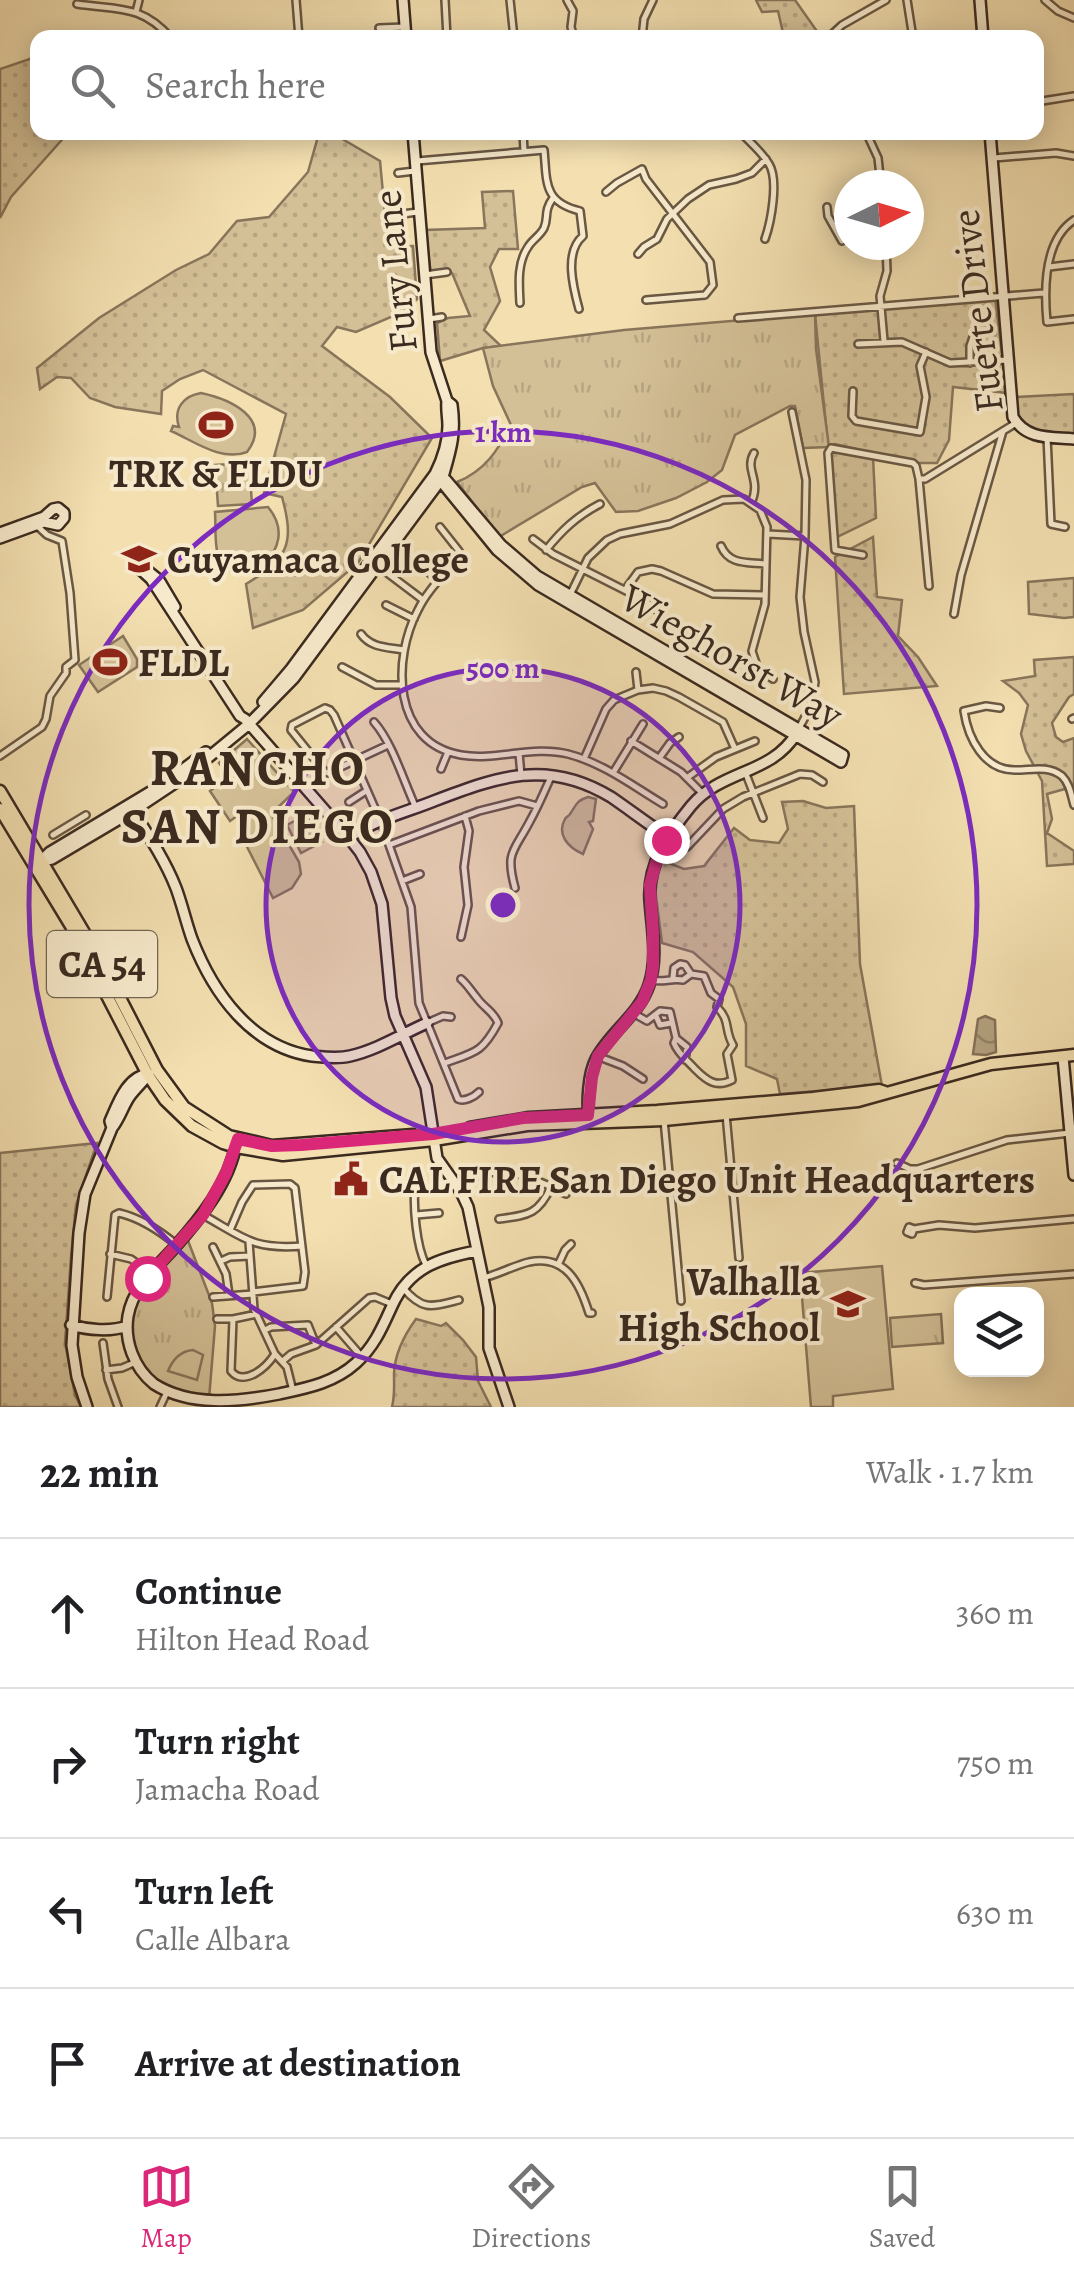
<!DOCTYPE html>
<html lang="en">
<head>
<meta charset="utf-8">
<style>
  :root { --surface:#fff; --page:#f2f2f2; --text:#202124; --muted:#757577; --line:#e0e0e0; --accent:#db2777 }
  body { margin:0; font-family:Alegreya,serif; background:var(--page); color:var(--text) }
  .controls { position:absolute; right:30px; bottom:30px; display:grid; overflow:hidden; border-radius:20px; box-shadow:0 5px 25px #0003 }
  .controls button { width:90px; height:90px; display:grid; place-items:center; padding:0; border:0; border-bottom:2px solid var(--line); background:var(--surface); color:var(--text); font:50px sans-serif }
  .compass { position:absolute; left:834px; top:170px; width:90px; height:90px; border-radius:50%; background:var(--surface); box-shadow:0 5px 25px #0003; rotate:85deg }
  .stop { position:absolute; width:30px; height:30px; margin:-22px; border:8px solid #db2777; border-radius:50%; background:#fff }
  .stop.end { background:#db2777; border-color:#fff; box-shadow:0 2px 10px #0008 }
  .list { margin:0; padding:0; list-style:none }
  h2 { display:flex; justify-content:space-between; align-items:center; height:130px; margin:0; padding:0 40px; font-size:42px }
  h2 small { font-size:32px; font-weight:400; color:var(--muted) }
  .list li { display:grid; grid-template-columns:65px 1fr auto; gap:30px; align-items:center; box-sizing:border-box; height:150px; padding:0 40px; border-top:2px solid var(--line) }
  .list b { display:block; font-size:38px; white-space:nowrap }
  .list p { margin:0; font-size:32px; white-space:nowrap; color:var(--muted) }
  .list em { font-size:32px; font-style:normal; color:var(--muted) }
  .icon { flex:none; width:55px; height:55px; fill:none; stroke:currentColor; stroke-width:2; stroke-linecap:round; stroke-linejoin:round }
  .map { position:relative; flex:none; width:1074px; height:1407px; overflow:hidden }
  .search { position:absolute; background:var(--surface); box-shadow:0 5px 25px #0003; left:30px; right:30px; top:30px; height:110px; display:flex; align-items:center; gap:25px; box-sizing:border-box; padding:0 35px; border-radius:20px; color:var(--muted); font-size:38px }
  .sheet { height:730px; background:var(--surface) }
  nav { display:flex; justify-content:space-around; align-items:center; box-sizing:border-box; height:140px; border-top:2px solid var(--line); background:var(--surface); font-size:28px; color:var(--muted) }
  nav a { display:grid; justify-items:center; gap:5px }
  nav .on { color:var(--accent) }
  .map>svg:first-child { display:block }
</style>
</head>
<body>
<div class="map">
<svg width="1074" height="1407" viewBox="0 0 1074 1407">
  <defs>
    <pattern id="grass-dots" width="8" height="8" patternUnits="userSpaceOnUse" patternTransform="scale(2.5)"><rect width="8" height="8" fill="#d4c097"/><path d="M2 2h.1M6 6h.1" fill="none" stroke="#b7a582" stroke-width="1.8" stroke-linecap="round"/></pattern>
    <pattern id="park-tufts" width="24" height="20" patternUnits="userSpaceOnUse" patternTransform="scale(2.5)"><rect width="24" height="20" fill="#d4c097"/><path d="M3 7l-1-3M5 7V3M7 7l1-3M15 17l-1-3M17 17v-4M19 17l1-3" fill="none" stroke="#b7a582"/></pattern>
    <pattern id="water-waves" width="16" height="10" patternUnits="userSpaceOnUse" patternTransform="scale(2.5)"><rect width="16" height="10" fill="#b4a17f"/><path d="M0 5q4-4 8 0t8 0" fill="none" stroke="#948367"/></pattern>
  </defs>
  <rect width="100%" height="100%" fill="#f3dfb0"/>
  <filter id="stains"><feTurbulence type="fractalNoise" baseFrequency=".002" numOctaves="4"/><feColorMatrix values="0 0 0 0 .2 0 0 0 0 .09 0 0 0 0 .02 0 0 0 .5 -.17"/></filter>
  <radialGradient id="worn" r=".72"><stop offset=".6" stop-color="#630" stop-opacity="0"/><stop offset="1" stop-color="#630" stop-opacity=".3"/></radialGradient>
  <path fill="url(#grass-dots)" stroke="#88755b" stroke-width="2.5" d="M756,0H795L821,37H784L778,11L762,12Z
    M37,50L38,132L68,133L11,197L0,218V69L30,59Z
    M319,133H332L380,161L388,247L413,246L417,299L405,311L356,332L337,327L322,346L390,397L432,438L358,563L303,610L253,628L246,584C288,559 295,544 282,497L264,493L286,414L203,370L180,379L162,391L161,414L115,407L90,398L71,378L57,377L40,389L37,368L99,318L176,270L209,254L237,221L269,217L308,172Z
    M513,191L518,249H499L490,267L500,301L484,330L501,346L483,348L440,361L437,323L448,318L470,316L452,273L431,274L425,230L485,228L482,192Z
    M995,297L1007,393L953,387L949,440L937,463H915L835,444L830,446L873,457L876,518L837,537L815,314Z
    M1074,394V436C1042,433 1019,438 1014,399L1016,397Z
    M873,537L877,597L902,600L898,636L918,657L937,686L844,694L835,557Z
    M1074,578V617L1064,618L1029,614L1028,582Z
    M1074,657V694L1069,697L1052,723L1056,737L1063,742L1074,738V793L1072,787L1047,794L1052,819L1047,833L1074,851V864L1047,866L1042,781L1026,751L1021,734L1028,705L1019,693L1003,681L1035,676L1034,660Z
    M803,801L826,808L854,806L860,964L882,1086L780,1094L777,1079L746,1066V1024L733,987L693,952L662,943L655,888L661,860L684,869L704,866L734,828L750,840L779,843L788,829L782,802Z
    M97,1143L76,1205L71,1257L65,1343L75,1395L81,1407H0V1153Z
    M416,1319L441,1326L446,1323L463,1340L476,1357L478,1381L491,1407H392C395,1395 394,1386 394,1373C395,1354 405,1334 416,1319Z"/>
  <path fill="url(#park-tufts)" stroke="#88755b" stroke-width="2.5" d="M815,314L816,349L829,447L803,448L795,406H790L735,435L722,470L707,482L676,498L638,511L616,512L595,483L582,487L499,537L457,482C485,471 498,450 511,425L493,386L483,348L624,330Z
    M249,463L252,504L218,506L215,465Z
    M187,1238L212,1303L215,1326L209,1399C164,1397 121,1361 131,1312C138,1283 167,1259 187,1238Z
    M941,1314L943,1343L892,1347L890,1318Z"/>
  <path fill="#d4c097" stroke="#88755b" stroke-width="2.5" d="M201,393C229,399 273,418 247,452C221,462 194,441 171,431L173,426L179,427C173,409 183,396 201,393Z
    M268,507C305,551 235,597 219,559C214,546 216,526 215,512Z
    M123,636L137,659V667L98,692L79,665Z
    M247,739L294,792L271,814L299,862L301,874L292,888L273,898L242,837V821L251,812L244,811L230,821L210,791L229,777L219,763Z
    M588,797L596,799L593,821L589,822L593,829L583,854C569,848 556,835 565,819C566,817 569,816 570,814C577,804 576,801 588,797Z
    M308,814L322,842L301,853L287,825Z
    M882,1266L893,1389L833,1396V1407H811L800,1273Z
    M193,1350L203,1355L197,1380L168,1371C173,1359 180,1351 193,1350Z"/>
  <path fill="url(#water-waves)" stroke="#847159" stroke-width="2.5" d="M985,1016L995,1020L996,1052L986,1055L973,1054L978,1019Z"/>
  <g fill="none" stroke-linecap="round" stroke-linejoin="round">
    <g stroke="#695743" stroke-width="10">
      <path id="street" d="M296,0L299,38
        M445,0L447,38
        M510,0L514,38
        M567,0L573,11L571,27L574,38
        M907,0L913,38
        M1045,0L1058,11L1074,18
        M77,4C118,10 141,4 171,38
        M136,12L139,0
        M379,28L405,27
        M642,38L644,19L653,0
        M828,38L842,25L886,0
        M1036,102L1074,96
        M396,132H408
        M523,132L524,151
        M740,132C750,142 762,152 769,164C779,180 771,222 765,239
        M866,132L878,158L881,185
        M994,158L1056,153L1074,156
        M417,161L544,150C547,182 543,202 580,211L583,236C564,252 573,287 579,309
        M398,173L415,171
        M606,192L617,183L642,169L646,179L710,262L713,285L705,295L646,300
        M827,207L828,216L842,241
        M402,214L418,212
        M1074,220C1044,240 1044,290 1047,322L1074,319
        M638,254L644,247L657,239L667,219L688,199L709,185L736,179L752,173L766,159
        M1049,267L1074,264
        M425,275L447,272
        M520,303C519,284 517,263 528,247C532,240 540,236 544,228C549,217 543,212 553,198
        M738,318L1044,293
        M429,319L442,317
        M884,341L880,296L887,271L886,245
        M858,344L902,342L950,363L1008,360
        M970,363V346L976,328
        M853,391L852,416L856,421L920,432L926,397L920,366L926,352
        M792,412L806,480L805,536L800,597L804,632L815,682L811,706L798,730
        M1047,437L1051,524L1065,527
        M919,479L929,586
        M751,503C762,480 744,470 754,453
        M440,527L459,551L460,555C446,573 428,589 418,610C392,659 392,743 461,755C497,761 532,745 568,754C603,763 633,786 663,804
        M768,534L805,536
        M533,539L553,554L644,600L674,625L705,638
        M721,546C729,565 747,562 765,564
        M546,550C562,530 577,516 600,504
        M863,555L835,550L828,453L831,448L913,463L916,466L919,479H925L1016,423
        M415,561L439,581
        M378,566L423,600
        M625,590L638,572L652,569L661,571L713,594L765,595
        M569,597L588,558L607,540L620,534L670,524L723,500L744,499L760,510L767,527L765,604L752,651L758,669L773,679
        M386,605L414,619
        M954,614L961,575L1003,431
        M361,634C371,648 387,647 403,650
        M342,667L376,685H402
        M636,672L638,690
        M1000,708L986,706L964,711C968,738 984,771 1016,770C1032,770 1048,765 1062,776C1070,784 1071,795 1074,805
        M1072,719L1074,718
        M374,722C392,742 404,782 416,808
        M631,741L681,772L702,793
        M388,745L328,773L325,772L291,730L292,725L325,708L330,710L334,715L381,822L411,907L419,1003L458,1099C464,1102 474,1097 479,1092
        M519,753L521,775
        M0,756L42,727L46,719L50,696L66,673V667L75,660L70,593L62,541L47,535L34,523
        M660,757L670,743L679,737
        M584,759L606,709L614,700L638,690L653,688L666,691L679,697L723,722L735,749
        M441,769L448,752
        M613,773L643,724
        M746,774L763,818
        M688,777L716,757L755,741
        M349,802L366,791
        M53,835L86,815
        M668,837L682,847H687L723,809L743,797L800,774L812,775L823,782
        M389,845L479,811L519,801L537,806
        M402,881L420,874
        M515,888C505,851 514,852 530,821C538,807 544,792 551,777
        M461,937L468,905L464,867L469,831L465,816
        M673,978L674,968L680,964L685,965L691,974
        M633,1013L647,1021L660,1011L670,1012L676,1038L674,1043C678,1054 687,1060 695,1069C707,1081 716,1088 732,1080L727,1054L733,1045C724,1030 731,1021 717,1007L719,999L711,993L704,976L691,974L683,980C671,978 663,983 651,980
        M656,1016L660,1025L671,1023
        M427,1023L443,1016L451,1017
        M677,1039L687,1047L685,1060
        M597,1056L623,1066L643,1079
        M445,1063C475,1052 482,1053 498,1023C494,1012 484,1008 477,998C471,991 468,985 461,979
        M726,1114L739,1258
        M664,1120L681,1301
        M897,1163L910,1169H918L1007,1140L1070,1133
        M415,1185C413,1206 416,1246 426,1265
        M458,1187C497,1158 528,1176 566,1194
        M203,1215C243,1237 252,1250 302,1246
        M416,1215L439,1213
        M499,1219C528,1215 538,1215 551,1187
        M909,1227L914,1229L912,1234L907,1232Z
        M914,1229L939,1225L975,1228L1074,1219
        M230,1230L242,1202L253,1185L290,1184L295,1188L305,1272L303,1286L253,1292
        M249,1242L254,1309L275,1354L287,1367L293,1391
        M213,1247L226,1274L229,1295
        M110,1254L131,1259L151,1273
        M221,1261L230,1257L250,1256
        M558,1265L565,1250L571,1244
        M483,1278C499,1274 513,1266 529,1262C566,1254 580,1284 589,1313H592
        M915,1283L924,1285L1074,1274
        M403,1288C423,1311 431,1307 459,1300
        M107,1297L115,1215L119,1213C141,1218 160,1231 177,1245
        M213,1297L253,1294
        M217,1319H233L257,1314
        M233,1319L231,1371C244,1387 266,1368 275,1354
        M336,1327L362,1357
        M265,1330L271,1327L308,1325L316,1345
        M103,1343L108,1379L118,1407
        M284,1360L291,1354L316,1345L369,1298L375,1297L392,1304
        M106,1370L122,1368L136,1362
        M160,1407L167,1392"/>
    </g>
    <g stroke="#3b2a1f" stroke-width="14">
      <path id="secondary" d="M403,0L406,38
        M980,0L983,38
        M990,132L1013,417C1026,440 1051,437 1074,439
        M435,474L446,480L501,545L537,576L843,755L841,762L538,585L497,550Z
        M0,533L44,517L53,509L58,508L64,513V518L58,525L44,522L0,538
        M140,569L151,579L240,716L245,719L349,838L360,852L371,872L382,904L391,998L395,1016L426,1087L437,1158L461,1192L468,1207L489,1307V1348L509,1407
        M149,572L159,580L175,607
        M263,702L291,669L435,474C443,458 448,443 448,426C448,417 446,409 447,401
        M131,808C147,833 165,860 176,888C182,904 186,922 192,939C213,993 251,1047 312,1056C324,1057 337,1059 350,1056C377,1050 402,1034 427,1023
        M349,838C373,820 407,812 434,801C497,777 547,758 611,797C630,810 648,824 668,837
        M42,861L52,859L133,811L187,775L249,724L294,678L443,477C451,449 456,434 452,405L447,401L431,352L413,132
        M40,862L50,852L165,783L206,752
        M1063,1057L1074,1175
        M589,1119C587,1102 588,1075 596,1059C610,1032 639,1015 649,985C658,958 652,929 650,901C647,864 669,833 691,806C722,769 771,775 796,734
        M112,1128L110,1121C118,1103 127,1076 149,1074
        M236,1144C229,1183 200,1219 174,1248C156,1268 133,1287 128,1316C124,1341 134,1368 154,1384C190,1407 238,1402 279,1394C307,1388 334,1383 356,1363C374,1347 382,1328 392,1306C409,1268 439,1258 477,1251
        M71,1325C88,1330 111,1332 127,1326
        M87,1407L77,1377L72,1345L79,1233L85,1194L112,1128C120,1118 123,1106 130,1096C136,1088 143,1082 148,1075"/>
    </g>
    <g stroke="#3b2a1f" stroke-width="15">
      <path id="primary" d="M0,791L101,961L157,1070L184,1107L229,1136L272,1146L413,1135
        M0,809L71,926L148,1075L165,1100L192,1126L223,1143L236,1147L283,1155L434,1140L527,1125L664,1120L858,1101L991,1064L1074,1055
        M470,1128L529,1118L657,1111L813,1098L879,1090L885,1092"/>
    </g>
    <use href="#street" stroke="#f7eacc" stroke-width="5"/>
    <use href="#secondary" stroke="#f7eacc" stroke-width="9"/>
    <use href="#primary" stroke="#f3dfb0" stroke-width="10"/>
  </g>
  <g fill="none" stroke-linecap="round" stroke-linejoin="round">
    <path stroke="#db2777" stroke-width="12" d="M147,1278L203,1215L226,1173L238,1139L272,1146L301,1145L433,1134L523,1118L588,1115L592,1077L598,1056L642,1002L651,980L653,966V933L650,885L658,856L666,840"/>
  </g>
  <circle cx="503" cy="905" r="237" fill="#7b2cbf" fill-opacity=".12"/>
  <g fill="none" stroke="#7b2cbf" stroke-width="5">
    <circle cx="503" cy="905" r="237"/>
    <circle cx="503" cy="905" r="474"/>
  </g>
  <defs>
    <g id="stadium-bare" transform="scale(2.7)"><path d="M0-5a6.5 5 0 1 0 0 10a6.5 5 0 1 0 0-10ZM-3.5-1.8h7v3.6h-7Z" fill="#8f2418" stroke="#f7eacc" stroke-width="2.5" paint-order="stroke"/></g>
    <g id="university-bare" transform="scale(2.7)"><path d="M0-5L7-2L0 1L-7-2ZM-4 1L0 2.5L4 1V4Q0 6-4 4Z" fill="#8f2418" stroke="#f7eacc" stroke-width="2.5" paint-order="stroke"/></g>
    <g id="civic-bare" transform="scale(2.7)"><path d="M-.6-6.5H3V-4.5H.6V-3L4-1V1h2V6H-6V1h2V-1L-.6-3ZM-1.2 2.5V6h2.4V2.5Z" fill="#8f2418" stroke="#f7eacc" stroke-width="2.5" paint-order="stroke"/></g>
    <g id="school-bare" transform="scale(2.7)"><path d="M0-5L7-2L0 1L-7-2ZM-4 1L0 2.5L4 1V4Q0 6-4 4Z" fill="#8f2418" stroke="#f7eacc" stroke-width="2.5" paint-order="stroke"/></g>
  </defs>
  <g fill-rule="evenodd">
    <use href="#stadium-bare" x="216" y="425"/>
    <use href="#university-bare" x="139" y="559"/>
    <use href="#stadium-bare" x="110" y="662"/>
    <use href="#civic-bare" x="351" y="1179"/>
    <use href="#school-bare" x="848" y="1304"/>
  </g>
  <g text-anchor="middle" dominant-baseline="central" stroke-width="8" stroke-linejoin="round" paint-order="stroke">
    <rect fill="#f7eacc" stroke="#736453" stroke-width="2.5" x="47" y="931" width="110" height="66" rx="8"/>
    <g font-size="38" font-weight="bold" fill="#3b2a1f">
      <text x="102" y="964">CA 54</text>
    </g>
    <g font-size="40" fill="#3b2a1f" stroke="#f7eacc">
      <text transform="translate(395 271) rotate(-96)">Fury Lane</text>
      <text transform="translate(977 311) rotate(-97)">Fuerte Drive</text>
      <text transform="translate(732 656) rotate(30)">Wieghorst Way</text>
    </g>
    <g font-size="40" font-weight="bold" fill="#3b2a1f" stroke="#f7eacc" text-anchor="start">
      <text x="216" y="473" text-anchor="middle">TRK &amp; FLDU</text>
      <text x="167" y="559">Cuyamaca College</text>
      <text x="138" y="662">FLDL</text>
      <text x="379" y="1179">CAL FIRE San Diego Unit Headquarters</text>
      <text x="820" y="1281" text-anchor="end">Valhalla<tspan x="820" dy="46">High School</tspan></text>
    </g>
    <g font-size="50" font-weight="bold" letter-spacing="2.5" fill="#3b2a1f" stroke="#f7eacc">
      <text x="258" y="768">RANCHO<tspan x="258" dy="58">SAN DIEGO</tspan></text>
    </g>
  </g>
  <circle cx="503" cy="905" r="15" fill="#7b2cbf" stroke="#f7eacc" stroke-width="5"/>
  <g font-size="30" text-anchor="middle" font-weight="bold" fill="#7b2cbf" stroke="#f7eacc" stroke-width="8" stroke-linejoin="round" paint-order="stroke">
    <text x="503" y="442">1 km</text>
    <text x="503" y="678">500 m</text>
  </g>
  <rect width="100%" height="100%" filter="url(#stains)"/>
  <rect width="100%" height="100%" fill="url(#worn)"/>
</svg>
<div class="controls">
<button><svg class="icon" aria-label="layers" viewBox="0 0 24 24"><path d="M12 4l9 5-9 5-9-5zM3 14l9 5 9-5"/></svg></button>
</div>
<svg class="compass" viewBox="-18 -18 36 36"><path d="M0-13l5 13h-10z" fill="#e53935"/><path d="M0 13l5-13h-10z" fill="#757577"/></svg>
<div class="stop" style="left:147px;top:1278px"></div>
<div class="stop end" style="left:666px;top:840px"></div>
<div class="search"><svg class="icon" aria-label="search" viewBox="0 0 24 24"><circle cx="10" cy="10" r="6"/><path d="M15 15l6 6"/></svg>Search here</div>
</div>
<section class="sheet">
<h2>22 min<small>Walk · 1.7 km</small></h2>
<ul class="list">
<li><svg class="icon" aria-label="ahead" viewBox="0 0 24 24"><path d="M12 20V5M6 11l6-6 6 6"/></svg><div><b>Continue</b><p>Hilton Head Road</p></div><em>360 m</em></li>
<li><svg class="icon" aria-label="right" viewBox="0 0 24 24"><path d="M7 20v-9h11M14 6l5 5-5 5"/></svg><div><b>Turn right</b><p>Jamacha Road</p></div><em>750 m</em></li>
<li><svg class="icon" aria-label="left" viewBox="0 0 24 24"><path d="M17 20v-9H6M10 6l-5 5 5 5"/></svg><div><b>Turn left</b><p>Calle Albara</p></div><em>630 m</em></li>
<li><svg class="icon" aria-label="arrive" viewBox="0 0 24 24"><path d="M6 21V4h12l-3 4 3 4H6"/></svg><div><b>Arrive at destination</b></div></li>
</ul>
</section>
<nav>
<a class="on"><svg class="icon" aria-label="map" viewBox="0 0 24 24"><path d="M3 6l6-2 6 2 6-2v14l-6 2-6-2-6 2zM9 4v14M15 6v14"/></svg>Map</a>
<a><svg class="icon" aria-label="directions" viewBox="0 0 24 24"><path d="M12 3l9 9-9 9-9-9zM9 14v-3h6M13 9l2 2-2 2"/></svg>Directions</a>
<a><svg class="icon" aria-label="saved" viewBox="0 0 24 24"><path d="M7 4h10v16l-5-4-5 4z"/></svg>Saved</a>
</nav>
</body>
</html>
